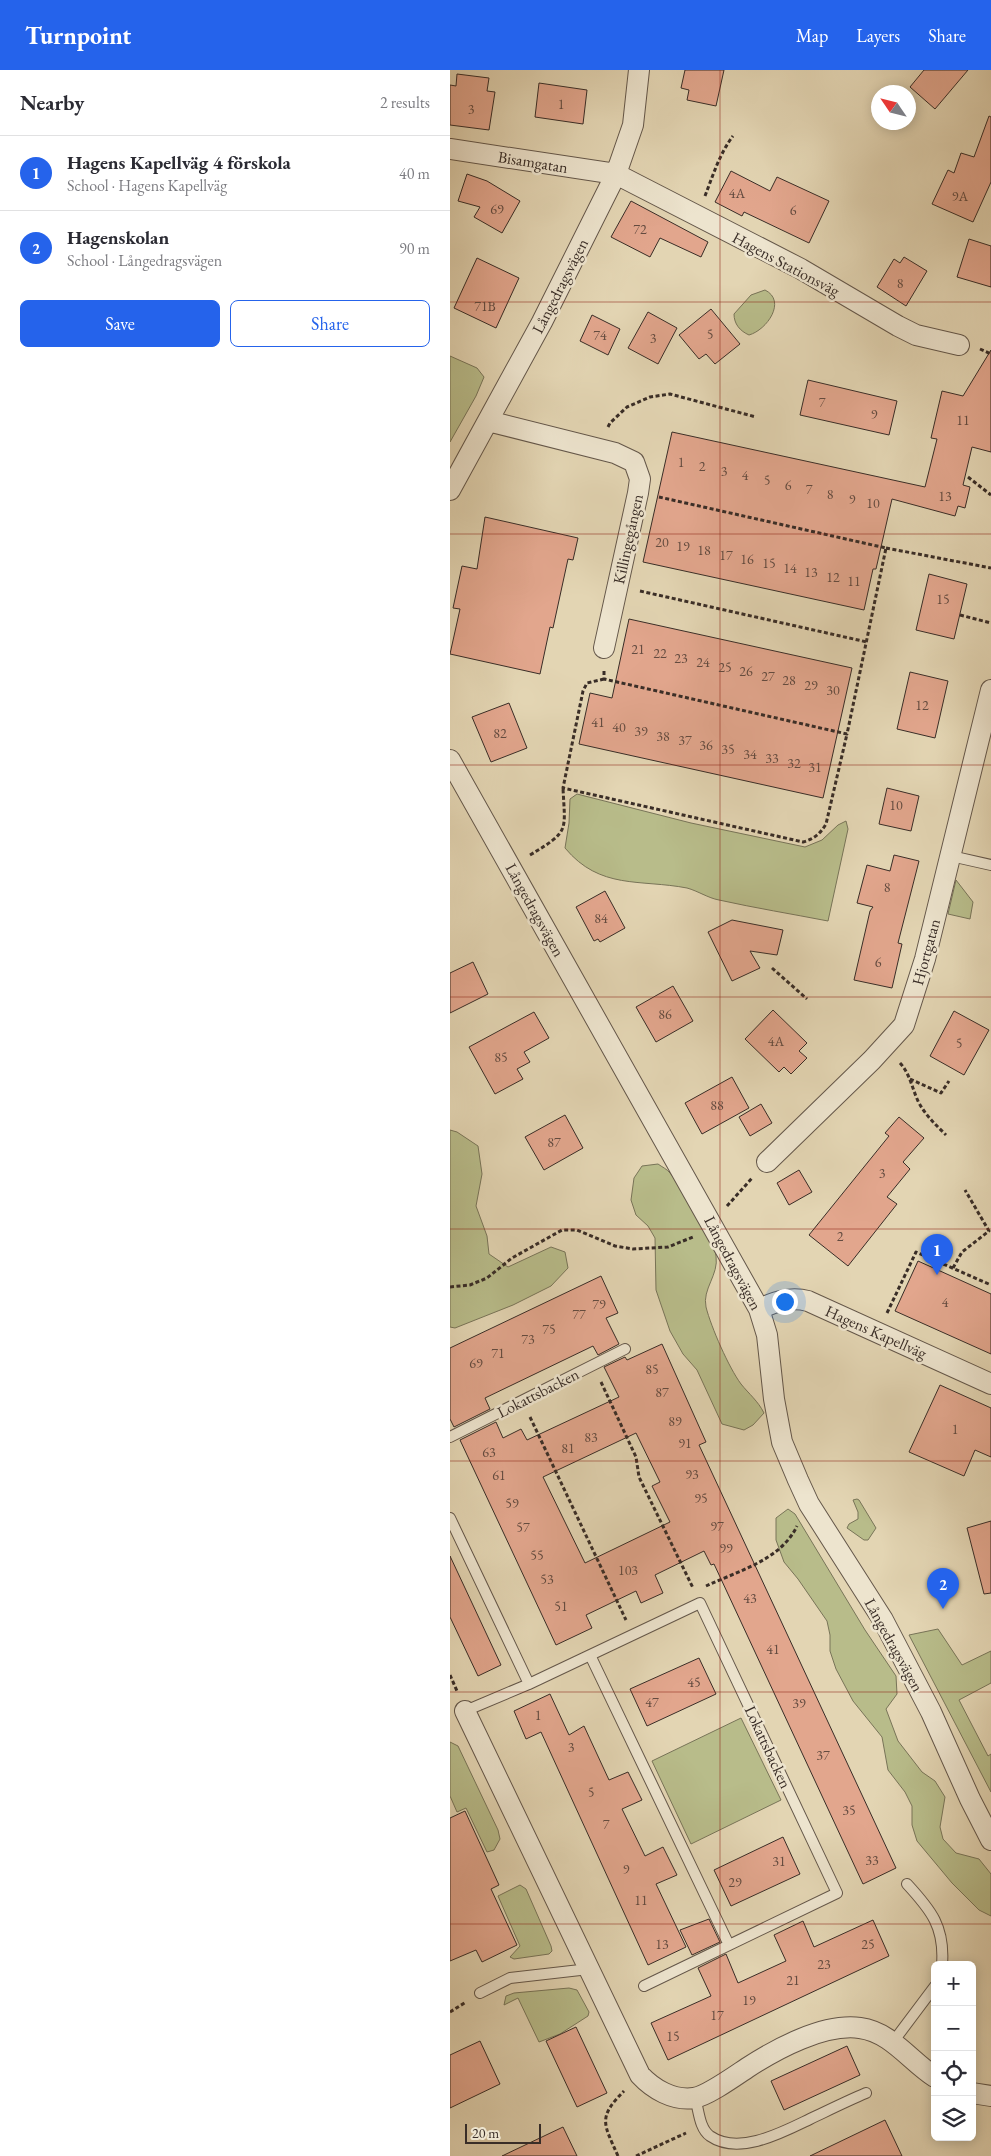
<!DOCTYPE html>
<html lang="en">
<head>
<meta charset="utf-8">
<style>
  :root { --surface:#fff; --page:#f7f7f7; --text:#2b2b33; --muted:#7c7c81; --line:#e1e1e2; --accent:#2563eb }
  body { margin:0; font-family:"EB Garamond",serif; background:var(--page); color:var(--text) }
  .controls { position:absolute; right:15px; bottom:15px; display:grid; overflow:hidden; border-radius:8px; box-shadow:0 2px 12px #0003 }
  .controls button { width:45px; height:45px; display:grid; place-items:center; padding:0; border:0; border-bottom:1px solid var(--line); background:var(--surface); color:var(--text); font:25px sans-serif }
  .compass { position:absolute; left:421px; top:15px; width:45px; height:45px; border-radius:50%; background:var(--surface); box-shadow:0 2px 12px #0003; rotate:305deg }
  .scale { position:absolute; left:15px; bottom:12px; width:76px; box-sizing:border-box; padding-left:5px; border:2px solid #392d27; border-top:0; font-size:14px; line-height:18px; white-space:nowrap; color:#392d27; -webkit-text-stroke:4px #ede4ce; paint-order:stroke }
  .you { position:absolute; left:334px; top:1231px; width:18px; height:18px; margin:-12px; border:4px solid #fff; border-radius:50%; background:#1a73e8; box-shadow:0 0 0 8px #1a73e833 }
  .badge { display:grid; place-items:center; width:32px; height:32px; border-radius:50%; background:var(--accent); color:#fff; font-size:16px; font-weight:700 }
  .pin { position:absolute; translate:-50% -41px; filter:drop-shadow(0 1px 2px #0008) }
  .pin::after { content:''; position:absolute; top:26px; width:18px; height:15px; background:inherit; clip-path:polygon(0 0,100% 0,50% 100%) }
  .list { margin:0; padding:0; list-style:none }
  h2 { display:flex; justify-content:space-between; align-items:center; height:65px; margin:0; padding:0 20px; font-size:21px }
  h2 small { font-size:16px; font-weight:400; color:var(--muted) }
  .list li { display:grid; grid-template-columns:32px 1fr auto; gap:15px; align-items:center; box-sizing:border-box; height:75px; padding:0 20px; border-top:1px solid var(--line) }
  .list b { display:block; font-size:19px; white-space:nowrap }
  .list p { margin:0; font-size:16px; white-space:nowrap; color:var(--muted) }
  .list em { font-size:16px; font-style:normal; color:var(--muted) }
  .actions { display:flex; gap:10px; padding:15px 20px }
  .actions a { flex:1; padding:11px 0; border:1px solid var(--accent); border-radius:8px; text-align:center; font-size:18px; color:var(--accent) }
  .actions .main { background:var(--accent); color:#fff }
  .icon { flex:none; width:28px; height:28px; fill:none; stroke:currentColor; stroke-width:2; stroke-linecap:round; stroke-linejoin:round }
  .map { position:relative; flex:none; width:541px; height:2086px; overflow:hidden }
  header { display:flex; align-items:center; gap:30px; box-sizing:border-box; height:70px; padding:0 25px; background:var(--accent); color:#fff }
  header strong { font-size:24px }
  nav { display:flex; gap:28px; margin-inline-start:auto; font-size:18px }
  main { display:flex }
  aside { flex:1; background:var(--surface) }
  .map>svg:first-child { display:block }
</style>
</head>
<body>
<header>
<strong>Turnpoint</strong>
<nav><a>Map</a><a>Layers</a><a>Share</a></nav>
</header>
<main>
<aside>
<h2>Nearby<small>2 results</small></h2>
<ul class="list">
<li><span class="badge">1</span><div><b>Hagens Kapellväg 4 förskola</b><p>School · Hagens Kapellväg</p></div><em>40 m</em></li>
<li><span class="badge">2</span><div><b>Hagenskolan</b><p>School · Långedragsvägen</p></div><em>90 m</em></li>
</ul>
<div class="actions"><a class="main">Save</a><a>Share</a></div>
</aside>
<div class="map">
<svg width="541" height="2086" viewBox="0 0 541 2086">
  <rect width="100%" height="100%" fill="#e3d5b3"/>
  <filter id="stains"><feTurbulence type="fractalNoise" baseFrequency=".004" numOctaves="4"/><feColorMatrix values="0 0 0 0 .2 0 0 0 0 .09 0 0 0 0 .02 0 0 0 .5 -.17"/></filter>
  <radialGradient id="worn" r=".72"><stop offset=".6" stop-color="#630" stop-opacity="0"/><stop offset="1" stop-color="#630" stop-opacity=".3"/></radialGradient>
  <path fill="#b8bc8a" stroke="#787458" d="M315,220C337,231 317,260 299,265C290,261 284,254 284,244L301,225Z
    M0,286L27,298L34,307L26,326L0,372Z
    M127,724L241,753L355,777L372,770L388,755L396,751L398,759L378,851C342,844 305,838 269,830C258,828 248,821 237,818C190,809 150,820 115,778L119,753L120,729Z
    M506,810L523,832L520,849L498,844Z
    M0,1060L7,1062L28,1076L32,1104L26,1136L37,1166L39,1184L58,1197L101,1177L115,1182L118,1198L101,1216L63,1235L5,1258L0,1257Z
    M208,1094C212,1097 217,1099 220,1103C232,1117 264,1169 266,1186C269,1205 252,1219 256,1237C261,1257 279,1298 291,1314C299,1324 308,1331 314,1343L303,1355L294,1360L272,1354L247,1300L233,1284L220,1261L206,1220L205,1168L198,1156L186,1145L181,1130L184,1108L192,1096Z
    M407,1429L409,1430L426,1458L418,1470H414L397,1458L399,1454L408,1449V1442L403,1430Z
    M338,1439L345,1444L415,1560L446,1606L447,1624L436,1639L448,1671L472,1702L485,1711L495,1727L490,1757L493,1769L506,1783L529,1789L541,1804V1846L529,1840L502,1813L467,1771L462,1755V1736L455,1722L438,1700L432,1667L403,1631L386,1599L380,1581V1565L377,1551L348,1509L334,1492L326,1470V1448Z
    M488,1559L512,1595L541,1581V1613L509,1630L538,1686L541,1684V1722L459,1565Z
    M291,1648L331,1730L241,1774L202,1691Z
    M0,1672L8,1676L48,1760L50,1769L44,1780L37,1782L16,1738L7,1742L0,1726Z
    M70,1815L76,1819L101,1876L102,1881L99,1884L64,1889L60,1887L70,1876L48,1826Z
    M119,1918L127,1920L139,1942L138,1946L110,1964L89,1972L68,1928L54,1935L56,1926L64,1923Z"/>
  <path fill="#e2a68d" stroke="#392d27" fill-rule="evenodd" d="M235,0H274L266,36L237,30L239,20L231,18Z
    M474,0H518L485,39L460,17Z
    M7,4L39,8L37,21L45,22L39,60L0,55V15L6,16Z
    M89,13L137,20L133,54L85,47Z
    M539,46L541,47V112L523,152L482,134L498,100L504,103L511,83L524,87Z
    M281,101L320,121L327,107L379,131L359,173L294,142L292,146L265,132Z
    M17,104L37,111L70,131L52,163L24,147L30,137L8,131Z
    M181,131L258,172L251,187L210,168L200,187L161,167Z
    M519,169L541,176V217L507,207Z
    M454,187L477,201L456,236L427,217L444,189L450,193Z
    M27,188L69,208L46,258L4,238Z
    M261,239L290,274L265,294L256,284L249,289L229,265Z
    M198,242L227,258L208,294L178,278Z
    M142,245L170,259L158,285L130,271Z
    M541,280V382L522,377L513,415L520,417L515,438L508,436L505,446L442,429L426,499H423L414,540L193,492L222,362L475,417L487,369L481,368L492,321L513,326Z
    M358,310L447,331L439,365L350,345Z
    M35,447L128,468L123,490L118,489L103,558L100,557L90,604L0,584L10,539L3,538L12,496L27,499Z
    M479,504L517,514L504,569L466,560Z
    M179,549L402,598L373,728L129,674L140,623L162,628Z
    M460,602L498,611L485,668L447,659Z
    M59,633L77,678L41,692L22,647Z
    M437,718L469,726L461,761L429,754Z
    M444,785L469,791L448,873L452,874L442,918L404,910L420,841L423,837L407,833L417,795L440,801Z
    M155,821L175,858L150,872L148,869L144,871L126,837Z
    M282,850L333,860L327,885L300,881L310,898L282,911L258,862Z
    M23,892L38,924L0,943V903Z
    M223,916L243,951L206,972L186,937Z
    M323,940L357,973L349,981L357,988L341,1004L334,997L329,1002L295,969Z
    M504,941L539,960L514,1005L480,986Z
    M84,942L99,968L74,982L80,992L67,999L73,1009L45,1024L19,977Z
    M282,1007L299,1038L252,1064L235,1033Z
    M311,1034L322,1053L300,1066L289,1047Z
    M115,1045L133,1078L94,1100L75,1067Z
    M449,1047L474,1068L453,1092L460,1099L437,1127L447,1134L398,1196L359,1165L439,1066L435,1063Z
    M349,1100L362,1122L339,1135L327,1113Z
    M468,1191L541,1224V1284L445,1241Z
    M151,1206L168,1243L156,1248L169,1274L148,1285L143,1276L35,1328L40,1339L4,1357L0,1349V1278Z
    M212,1274L256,1372L249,1375L446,1798L413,1814L264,1494L261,1495L254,1481L205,1505L213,1523L191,1533L186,1521L136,1545L142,1558L106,1575L10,1370L46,1352L53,1368L71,1359L77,1370L169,1327L154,1297L175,1287L177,1290ZM186,1363L210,1412L202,1416L220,1452L135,1493L93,1407Z
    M490,1315L541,1338V1387L525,1380L514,1406L459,1382Z
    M541,1451V1523L534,1524L517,1458Z
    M0,1486L51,1595L28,1606L0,1547Z
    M249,1588L266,1624L197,1656L180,1619Z
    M100,1624L119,1665L134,1656L159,1710L178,1702L192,1730L172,1739L195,1786L213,1777L227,1805L206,1814L236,1877L198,1895L91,1662L76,1669L64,1641Z
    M15,1741L49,1815L41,1819L67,1875L32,1892L26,1880L0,1891V1748Z
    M333,1767L350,1804L281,1836L264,1800Z
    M259,1849L270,1872L242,1885L230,1860Z
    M423,1850L439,1886L218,1990L201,1953L261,1926L248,1898L276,1884L288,1913L336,1891L324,1865L353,1851L364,1877Z
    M126,1957L157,2023L127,2037L96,1971Z
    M30,1971L50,2014L0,2038V1985Z
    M397,1976L410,2005L334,2040L321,2011Z
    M435,2050L452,2086H360Z
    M113,2057L127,2086H52Z"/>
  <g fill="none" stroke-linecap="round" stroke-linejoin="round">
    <g stroke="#64574a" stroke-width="12">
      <path id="lane" d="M501,786L541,795
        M0,1367L175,1279
        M0,1448L79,1614
        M140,1585L279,1875
        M15,1641L79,1614L250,1533L387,1823L194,1916
        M457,1814C481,1840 495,1857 492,1895
        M30,1923L60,1908L139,1899
        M443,1972L485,1916
        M245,2028C249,2040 249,2058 260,2066C289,2086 333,2062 360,2049C379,2040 397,2031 416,2023"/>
    </g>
    <g stroke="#64574a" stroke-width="22">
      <path id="street" d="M0,79L166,104L351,199L448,256L466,265L509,275
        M38,351L165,383L184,392L190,409L188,423L154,578
        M0,420L92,252L166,104L183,55L189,0
        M0,690L309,1239L317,1265L324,1329L332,1372L348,1410L359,1434L433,1550L481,1642L520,1729L541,1770
        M317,1092L422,990L454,955L475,889L541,620
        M309,1239C325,1232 340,1226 358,1231L541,1314
        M15,1641L190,2005C203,2019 223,2031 244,2028C257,2026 285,2006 297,1998C326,1979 374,1953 410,1958C441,1962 460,1991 485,2007
        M522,2023L541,2026"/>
    </g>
    <path stroke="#392d27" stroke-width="3" stroke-dasharray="4 2.5" stroke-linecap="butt" d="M255,126C263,105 270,83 283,66
      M530,279L541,284
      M158,357L160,353L177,337L200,327L220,324L306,347
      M518,407L541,425
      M436,478L541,498
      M190,521L417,572
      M510,545L541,553
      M154,601V609L397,664L436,478L209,427
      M154,609L137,613L133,621L113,718L353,772C364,769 370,764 376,754L397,664
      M80,785C120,761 115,762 113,718
      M322,898L357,929
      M450,993C460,1004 462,1018 468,1031C475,1045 485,1054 496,1065
      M460,1009L491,1023L499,1011
      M277,1136L303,1107
      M503,1198L512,1182L539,1161L515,1120
      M0,1217L20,1215L37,1208L62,1188L112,1160H127L165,1176L183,1179L218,1177L243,1167
      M437,1243L466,1182L541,1215
      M151,1312L186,1387L189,1407L243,1518
      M80,1347L176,1550
      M256,1516C288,1501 331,1490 347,1456
      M0,1605L7,1621
      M0,1942L16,1932
      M168,2086C154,2054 147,2048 174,2021
      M186,2086L236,2063"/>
    <use href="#lane" stroke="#ede4ce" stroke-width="10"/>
    <use href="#street" stroke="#ede4ce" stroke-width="20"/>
  </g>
  <path fill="none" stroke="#8f2418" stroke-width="1" stroke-opacity="0.55" d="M270,0V2086M0,232H541M0,464H541M0,695H541M0,927H541M0,1159H541M0,1391H541M0,1622H541M0,1854H541"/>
  <g text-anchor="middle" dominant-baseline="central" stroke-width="5" stroke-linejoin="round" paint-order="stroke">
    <g font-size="14" fill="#634b40">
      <text x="111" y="34">1</text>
      <text x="21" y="39">3</text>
      <text x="287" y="123">4A</text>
      <text x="510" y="126">9A</text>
      <text x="47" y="139">69</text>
      <text x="343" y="140">6</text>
      <text x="190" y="159">72</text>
      <text x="450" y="213">8</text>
      <text x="35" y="236">71B</text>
      <text x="260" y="264">5</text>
      <text x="150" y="265">74</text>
      <text x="203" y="268">3</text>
      <text x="372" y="332">7</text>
      <text x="424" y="344">9</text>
      <text x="513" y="350">11</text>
      <text x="231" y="392">1</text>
      <text x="252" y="396">2</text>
      <text x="274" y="401">3</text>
      <text x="295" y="405">4</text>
      <text x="317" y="410">5</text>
      <text x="338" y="415">6</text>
      <text x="359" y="419">7</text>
      <text x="380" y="424">8</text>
      <text x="495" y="426">13</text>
      <text x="402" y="429">9</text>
      <text x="423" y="433">10</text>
      <text x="212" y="472">20</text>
      <text x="233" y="476">19</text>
      <text x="254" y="480">18</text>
      <text x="276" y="485">17</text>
      <text x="297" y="489">16</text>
      <text x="319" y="493">15</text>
      <text x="340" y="498">14</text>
      <text x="361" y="502">13</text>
      <text x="383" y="507">12</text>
      <text x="404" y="511">11</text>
      <text x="493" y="529">15</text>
      <text x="188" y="579">21</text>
      <text x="210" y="583">22</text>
      <text x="231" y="588">23</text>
      <text x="253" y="592">24</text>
      <text x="275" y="597">25</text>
      <text x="296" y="601">26</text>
      <text x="318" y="606">27</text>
      <text x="339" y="610">28</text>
      <text x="361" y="615">29</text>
      <text x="383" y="620">30</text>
      <text x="472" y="635">12</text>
      <text x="148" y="652">41</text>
      <text x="169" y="657">40</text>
      <text x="191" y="661">39</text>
      <text x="50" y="663">82</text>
      <text x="213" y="666">38</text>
      <text x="235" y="670">37</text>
      <text x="256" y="675">36</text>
      <text x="278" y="679">35</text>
      <text x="300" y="684">34</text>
      <text x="322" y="688">33</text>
      <text x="344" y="693">32</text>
      <text x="365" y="697">31</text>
      <text x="446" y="735">10</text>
      <text x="437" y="817">8</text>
      <text x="151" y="848">84</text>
      <text x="428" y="892">6</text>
      <text x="215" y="944">86</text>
      <text x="326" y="971">4A</text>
      <text x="509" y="973">5</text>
      <text x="51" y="987">85</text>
      <text x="267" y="1035">88</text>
      <text x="104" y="1072">87</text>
      <text x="432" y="1103">3</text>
      <text x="390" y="1166">2</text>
      <text x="495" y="1232">4</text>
      <text x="149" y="1234">79</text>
      <text x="129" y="1244">77</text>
      <text x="99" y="1259">75</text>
      <text x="78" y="1269">73</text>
      <text x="48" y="1283">71</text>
      <text x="26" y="1293">69</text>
      <text x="202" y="1299">85</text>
      <text x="212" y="1322">87</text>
      <text x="225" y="1351">89</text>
      <text x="505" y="1359">1</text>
      <text x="141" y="1367">83</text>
      <text x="235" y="1373">91</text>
      <text x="118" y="1378">81</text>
      <text x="39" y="1382">63</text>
      <text x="242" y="1404">93</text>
      <text x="49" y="1405">61</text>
      <text x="251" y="1428">95</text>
      <text x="62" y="1433">59</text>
      <text x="267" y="1456">97</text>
      <text x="73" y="1457">57</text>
      <text x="276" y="1478">99</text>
      <text x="87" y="1485">55</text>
      <text x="178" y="1500">103</text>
      <text x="97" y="1509">53</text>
      <text x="300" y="1528">43</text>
      <text x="111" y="1536">51</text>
      <text x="323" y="1579">41</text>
      <text x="244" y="1612">45</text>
      <text x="202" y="1632">47</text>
      <text x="349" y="1633">39</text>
      <text x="88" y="1645">1</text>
      <text x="121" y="1677">3</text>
      <text x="373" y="1685">37</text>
      <text x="141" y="1722">5</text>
      <text x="399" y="1740">35</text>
      <text x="156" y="1754">7</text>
      <text x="422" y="1790">33</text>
      <text x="329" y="1791">31</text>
      <text x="176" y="1799">9</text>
      <text x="285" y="1812">29</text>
      <text x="191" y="1830">11</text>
      <text x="212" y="1874">13</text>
      <text x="418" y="1874">25</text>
      <text x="374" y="1894">23</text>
      <text x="343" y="1910">21</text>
      <text x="299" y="1930">19</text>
      <text x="267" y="1945">17</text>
      <text x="223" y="1966">15</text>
    </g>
    <g font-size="16" fill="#392d27" stroke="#ede4ce">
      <text transform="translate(83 92) rotate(9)">Bisamgatan</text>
      <text transform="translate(336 194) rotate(28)">Hagens Stationsväg</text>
      <text transform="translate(110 216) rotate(-63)">Långedragsvägen</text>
      <text transform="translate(178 469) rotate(-78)">Killingegången</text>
      <text transform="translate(85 840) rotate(61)">Långedragsvägen</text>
      <text transform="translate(476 882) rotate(-75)">Hjortgatan</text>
      <text transform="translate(283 1193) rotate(62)">Långedragsvägen</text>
      <text transform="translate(426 1262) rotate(24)">Hagens Kapellväg</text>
      <text transform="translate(88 1323) rotate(-27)">Lokattsbacken</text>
      <text transform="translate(444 1575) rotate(61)">Långedragsvägen</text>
      <text transform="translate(318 1677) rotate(65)">Lokattsbacken</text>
    </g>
  </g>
  <rect width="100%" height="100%" filter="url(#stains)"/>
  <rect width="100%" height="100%" fill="url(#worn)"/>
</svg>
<div class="controls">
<button>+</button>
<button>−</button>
<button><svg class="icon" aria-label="locate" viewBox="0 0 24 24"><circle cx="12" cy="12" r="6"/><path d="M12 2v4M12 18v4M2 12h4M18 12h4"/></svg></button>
<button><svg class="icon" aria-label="layers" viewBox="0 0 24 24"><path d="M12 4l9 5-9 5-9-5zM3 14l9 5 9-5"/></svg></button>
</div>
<svg class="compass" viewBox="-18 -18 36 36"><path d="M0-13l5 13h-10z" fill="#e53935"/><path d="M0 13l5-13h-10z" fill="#7c7c81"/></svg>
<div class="scale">20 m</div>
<div class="you"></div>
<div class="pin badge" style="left:487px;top:1205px">1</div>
<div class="pin badge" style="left:493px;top:1539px">2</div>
</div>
</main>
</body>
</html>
